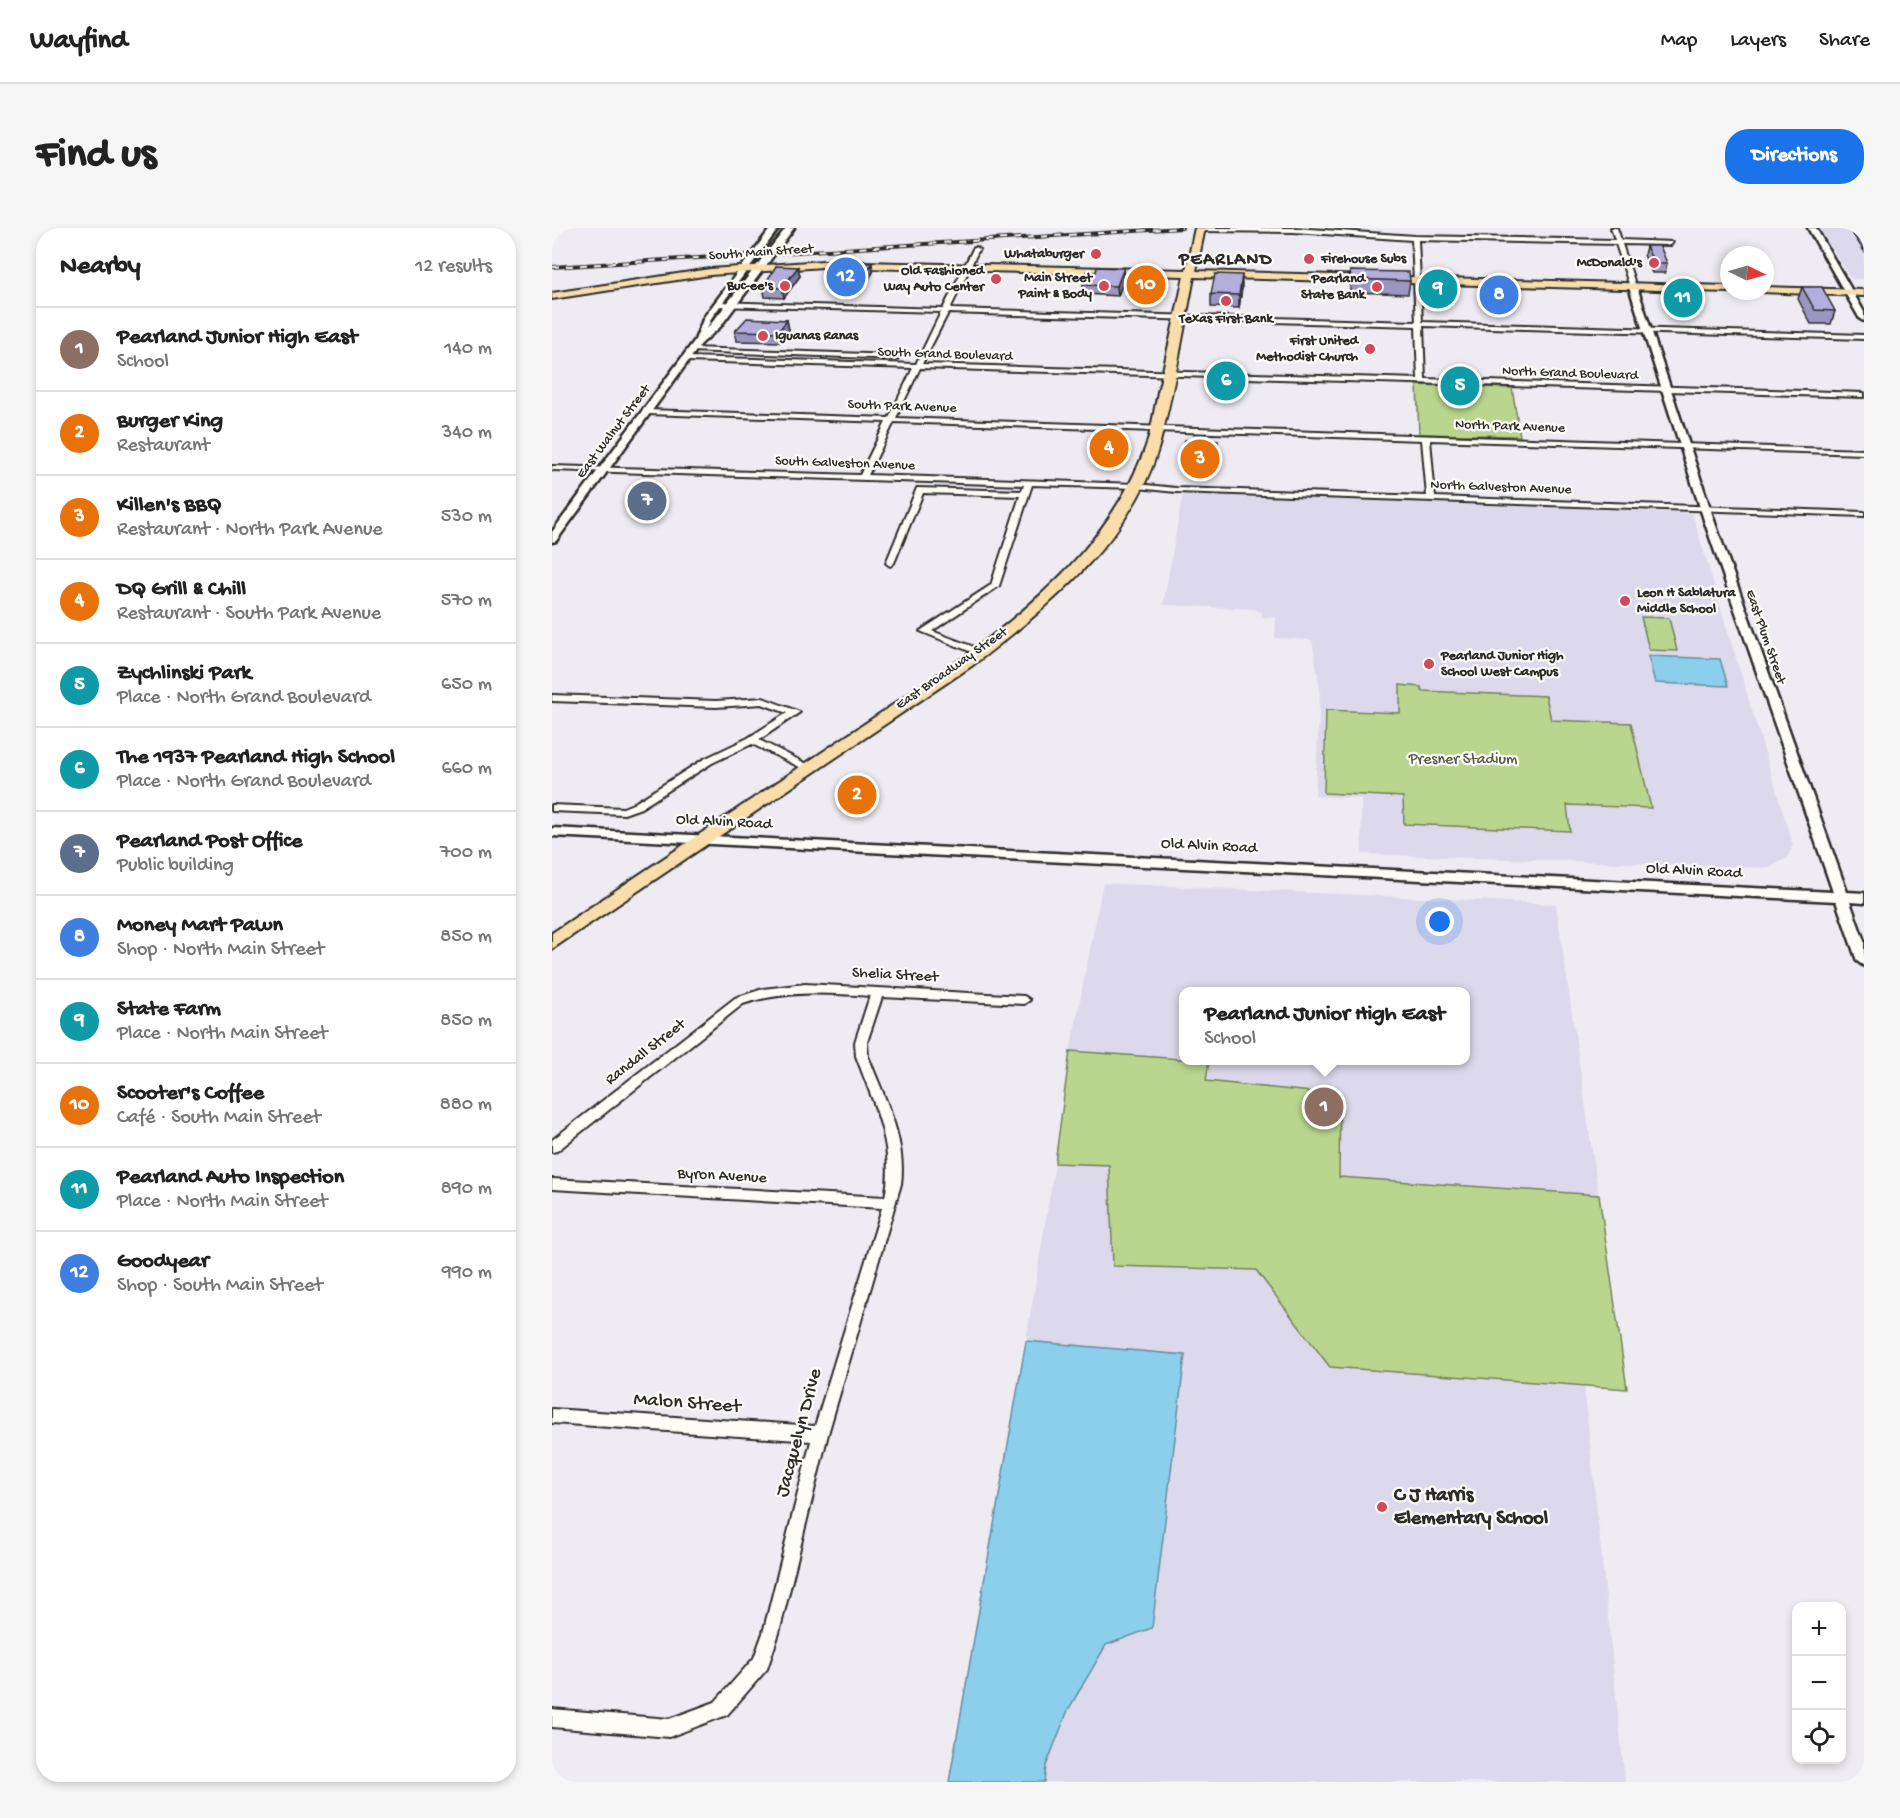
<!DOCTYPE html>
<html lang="en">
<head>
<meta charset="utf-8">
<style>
  :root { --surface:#fff; --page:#f6f6f6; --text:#222; --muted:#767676; --line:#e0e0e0; --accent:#1a73e8 }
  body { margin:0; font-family:"Gochi Hand",sans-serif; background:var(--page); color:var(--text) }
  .controls { position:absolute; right:18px; bottom:18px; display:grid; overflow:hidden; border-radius:12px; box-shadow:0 3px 9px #0003 }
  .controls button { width:54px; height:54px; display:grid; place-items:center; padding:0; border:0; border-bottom:2px solid var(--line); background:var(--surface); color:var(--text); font:30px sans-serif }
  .compass { position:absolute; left:1168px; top:18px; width:54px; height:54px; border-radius:50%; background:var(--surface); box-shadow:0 3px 9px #0003; rotate:95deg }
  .you { position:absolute; left:888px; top:694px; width:21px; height:21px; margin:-15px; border:4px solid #fff; border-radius:50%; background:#1a73e8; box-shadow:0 0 0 9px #1a73e833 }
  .badge { display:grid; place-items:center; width:39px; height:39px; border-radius:50%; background:var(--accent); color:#fff; font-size:20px; font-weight:700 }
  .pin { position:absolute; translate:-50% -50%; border:3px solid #fff; box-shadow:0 2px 6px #0006 }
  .popup { position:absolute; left:627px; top:759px; width:291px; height:78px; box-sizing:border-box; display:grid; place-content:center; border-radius:12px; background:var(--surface); filter:drop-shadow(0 2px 4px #0005); font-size:20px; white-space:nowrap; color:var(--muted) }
  .popup b { font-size:22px; color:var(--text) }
  .popup::after { content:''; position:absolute; left:50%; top:100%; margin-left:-12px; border:12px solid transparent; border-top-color:var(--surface) }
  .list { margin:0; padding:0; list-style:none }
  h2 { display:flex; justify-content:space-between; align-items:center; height:78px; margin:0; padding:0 24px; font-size:26px }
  h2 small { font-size:20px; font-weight:400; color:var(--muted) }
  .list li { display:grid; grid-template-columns:39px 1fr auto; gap:18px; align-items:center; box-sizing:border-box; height:84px; padding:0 24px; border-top:2px solid var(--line) }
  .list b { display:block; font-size:22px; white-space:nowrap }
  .list p { margin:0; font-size:20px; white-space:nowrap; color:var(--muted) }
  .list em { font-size:20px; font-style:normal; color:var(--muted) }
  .icon { flex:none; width:33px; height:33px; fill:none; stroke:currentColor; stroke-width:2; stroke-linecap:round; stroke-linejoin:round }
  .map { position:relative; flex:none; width:1312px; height:1554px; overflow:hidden; border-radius:24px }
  header { display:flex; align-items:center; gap:36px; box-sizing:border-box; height:84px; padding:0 30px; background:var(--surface); border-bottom:2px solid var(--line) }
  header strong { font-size:28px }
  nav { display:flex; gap:33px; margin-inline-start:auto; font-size:21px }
  .intro { display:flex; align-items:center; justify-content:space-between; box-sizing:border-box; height:144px; padding:0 36px }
  h1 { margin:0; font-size:42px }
  .button { padding:15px 27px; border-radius:24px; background:var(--accent); color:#fff; font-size:21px; font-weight:700 }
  main { display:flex; gap:36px; padding:0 36px }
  aside { flex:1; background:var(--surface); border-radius:24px; box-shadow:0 3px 9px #0003 }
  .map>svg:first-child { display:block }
</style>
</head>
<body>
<header>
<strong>Wayfind</strong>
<nav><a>Map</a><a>Layers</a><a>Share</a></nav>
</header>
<div class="intro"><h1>Find us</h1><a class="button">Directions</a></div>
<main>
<aside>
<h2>Nearby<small>12 results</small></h2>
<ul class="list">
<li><span class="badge" style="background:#8d6e63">1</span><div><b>Pearland Junior High East</b><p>School</p></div><em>140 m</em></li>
<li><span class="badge" style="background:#e8710a">2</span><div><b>Burger King</b><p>Restaurant</p></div><em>340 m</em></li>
<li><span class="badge" style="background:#e8710a">3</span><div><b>Killen's BBQ</b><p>Restaurant · North Park Avenue</p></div><em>530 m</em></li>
<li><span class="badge" style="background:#e8710a">4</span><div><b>DQ Grill &amp; Chill</b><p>Restaurant · South Park Avenue</p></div><em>570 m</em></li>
<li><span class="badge" style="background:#0f9aa8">5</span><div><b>Zychlinski Park</b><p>Place · North Grand Boulevard</p></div><em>650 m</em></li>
<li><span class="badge" style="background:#0f9aa8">6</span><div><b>The 1937 Pearland High School</b><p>Place · North Grand Boulevard</p></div><em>660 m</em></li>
<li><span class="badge" style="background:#5c6f8a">7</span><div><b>Pearland Post Office</b><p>Public building</p></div><em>700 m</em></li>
<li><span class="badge" style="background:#3f7fe0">8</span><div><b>Money Mart Pawn</b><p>Shop · North Main Street</p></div><em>850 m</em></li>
<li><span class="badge" style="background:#0f9aa8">9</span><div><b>State Farm</b><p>Place · North Main Street</p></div><em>850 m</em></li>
<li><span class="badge" style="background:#e8710a">10</span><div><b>Scooter's Coffee</b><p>Café · South Main Street</p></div><em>880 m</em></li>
<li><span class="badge" style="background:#0f9aa8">11</span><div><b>Pearland Auto Inspection</b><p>Place · North Main Street</p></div><em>890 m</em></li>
<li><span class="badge" style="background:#3f7fe0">12</span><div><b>Goodyear</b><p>Shop · South Main Street</p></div><em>990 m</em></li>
</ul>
</aside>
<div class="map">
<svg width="1312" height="1554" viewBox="0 0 1312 1554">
  <rect width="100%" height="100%" fill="#eeecf2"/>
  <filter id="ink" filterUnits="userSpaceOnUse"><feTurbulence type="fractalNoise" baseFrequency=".0167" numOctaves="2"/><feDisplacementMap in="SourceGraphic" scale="12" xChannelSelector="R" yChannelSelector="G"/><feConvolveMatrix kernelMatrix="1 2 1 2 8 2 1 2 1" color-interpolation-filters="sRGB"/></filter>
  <g filter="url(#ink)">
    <path fill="#ddd9ec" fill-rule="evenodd" d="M1267,0H1312V51H1299Z
      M631,265L1140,285L1241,617L1235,630L1217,640L810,626L809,571L763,568L768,462L760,412L723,410L724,390L710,389V385L703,381L611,377Z
      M551,655L1004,676L1075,1161L1032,1158L1073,1554H492L494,1538L516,1482L554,1417L632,1127L474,1113L503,935L518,823ZM631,764H913V832H631Z"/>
    <path fill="#bad68e" stroke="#72805c" stroke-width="1.5" d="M865,157L960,160L968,208L867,206Z
      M1089,389L1117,390L1125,423L1097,422Z
      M848,457L869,459L870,463L994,468L999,492L1079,495L1099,580L1015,577L1018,603L852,596L851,569L772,565L774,482L848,485Z
      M518,823L657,833L654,853L788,867L787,949L1047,967L1075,1161L778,1139L704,1042L561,1038L557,937L503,935Z"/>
    <path fill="#8bcfec" stroke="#658d9f" stroke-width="1.5" d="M1096,428L1168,431L1176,458L1103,455Z
      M474,1113L633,1127L600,1400L554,1417L516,1482L494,1538L492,1554H397Z"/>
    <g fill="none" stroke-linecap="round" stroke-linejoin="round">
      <g stroke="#2b2b2b" stroke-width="4">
        <path id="minor" d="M648,0H742L863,8L1063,12L1059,0H1065L1069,12L1121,14L1119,17L1070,16L1084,59L1081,61L1078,59L1064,16L866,12L870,94L1312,107V111L871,98L873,151L1312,165V169L368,140L344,190L1312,222V226L878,212L883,269L1312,284V288L624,264L585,260L480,257L447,358L380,403L430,422L432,424L427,427L368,403L439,357L468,268L371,265L342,335L338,338L334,335L365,260L470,263L472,257L0,242V238L308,247L334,194L95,186L91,184L95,182L337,190L361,140L134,133L131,131L134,129L364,136L389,84L165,78L162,76L165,74L391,81L421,21L424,19L427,21L398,81L864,94L860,12L742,4L646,3ZM396,85L864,98L866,151L370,136ZM342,194L870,212L875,268L624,260L585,256L316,247Z
          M140,120L345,127L348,129L345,131L138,123L137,122Z
          M0,467L164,473L211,470L248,484L207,512L263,540L258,543L254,542L200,516L160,535L89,580L72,586L0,583V577L71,580L81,576L152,531L196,510L235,485L210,476L164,479L0,473Z
          M253,756L472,768L478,772L472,776L330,769L315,814L316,828C332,869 355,912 349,956L276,1206L227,1405L215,1441L175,1487L117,1509L0,1499V1481L117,1491L163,1474L202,1430L211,1405L259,1213L0,1195V1181L263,1198L330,980L0,961V951L333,969C344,919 321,874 304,828L303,814L318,768C275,765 233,762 191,776L5,923L0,924V912L183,770L211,761Z"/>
      </g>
      <g stroke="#2b2b2b" stroke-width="5">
        <path id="tertiary" d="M219,0H227L160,89L155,101L234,0H242L168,99L149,116L4,313L0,314V304L143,112L152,89Z
          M1256,0H1264L1312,84V93L1308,91Z
          M1081,57L1085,59L1163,295L1295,664L1312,665V675L1298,674L1312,713V738L1305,733L1284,673L0,608V600L1281,664L1153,295L1077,59Z"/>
      </g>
      <g stroke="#2b2b2b" stroke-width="4">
        <path id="primary" d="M643,0H653L644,43L1177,58V63H1181L1177,64L642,49C631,105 622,163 607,218C581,311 494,381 421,437L0,721V705L411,430C486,374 559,312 593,221C600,203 602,182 606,164C615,125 624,87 632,48L271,39L158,47L0,71V65L158,41L271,33L634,42Z
          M1213,59L1312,62V68L1209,64L1213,63Z"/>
      </g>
      <use href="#minor" fill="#fdfcf7" fill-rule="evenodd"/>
      <use href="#tertiary" fill="#fdfcf7" fill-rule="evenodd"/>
      <use href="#primary" fill="#f9deab" fill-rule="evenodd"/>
      <g stroke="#2b2b2b" stroke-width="4">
        <path id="rail" d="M0,39L630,0"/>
      </g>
      <use href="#rail" stroke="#fdfcf7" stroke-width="2" stroke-dasharray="7" stroke-linecap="butt"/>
    </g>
    <path fill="#9b96c0" stroke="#2b2b2b" stroke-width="1.5" d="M1299,0H1312V23L1298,2Z
      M1094,18L1115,35L1113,45H1100L1092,27Z
      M246,39L248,48L232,70L213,69L211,59Z
      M572,40V50L566,68L531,66V57L544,44Z
      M798,43L858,53L856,66L798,64Z
      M321,44L314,56L282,55L280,46Z
      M1250,59L1283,83L1279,96H1259L1246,71Z
      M690,60L687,80L659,79V66Z
      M235,92L237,102L228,114L185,113L183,103Z
      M666,224L664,239L630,237V227Z"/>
    <path fill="#7e7a9c" stroke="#2b2b2b" stroke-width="1.5" d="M320,35L321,44L314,56L312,48Z
      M246,39L248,48L232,70L230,60Z
      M572,40V50L566,68L565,58Z
      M690,47V60L687,80V67Z
      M235,92L237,102L228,114L226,104Z"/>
    <path fill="#b4aedf" stroke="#2b2b2b" stroke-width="1.5" d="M1094,18H1108L1115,35H1102Z
      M288,34L320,35L312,48L280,46Z
      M224,38L246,39L230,60L211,59Z
      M545,39L572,40L565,58L531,57L535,43L544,44Z
      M798,43L857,44L858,53L799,51Z
      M663,46L690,47L687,67L659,66Z
      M1250,59H1270L1283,83L1263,82Z
      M195,90L235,92L226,104L183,103Z
      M633,212L666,213L664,228L630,227Z"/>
  </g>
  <g fill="#d1495b" stroke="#fdfcf7" stroke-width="2">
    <circle cx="544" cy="26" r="6"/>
    <circle cx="757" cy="31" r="6"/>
    <circle cx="1102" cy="35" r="6"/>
    <circle cx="444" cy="51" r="6"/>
    <circle cx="233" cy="58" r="6"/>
    <circle cx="552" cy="58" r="6"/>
    <circle cx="825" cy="59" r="6"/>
    <circle cx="674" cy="73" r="6"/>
    <circle cx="211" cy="108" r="6"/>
    <circle cx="818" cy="121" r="6"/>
    <circle cx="1073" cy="373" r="6"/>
    <circle cx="877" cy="436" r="6"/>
    <circle cx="830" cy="1279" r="6"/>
  </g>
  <g text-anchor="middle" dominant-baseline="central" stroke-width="4.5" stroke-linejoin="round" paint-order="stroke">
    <g font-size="14" fill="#2b2b2b" stroke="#fdfcf7">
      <text transform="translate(209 25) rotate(-4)">South Main Street</text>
      <text transform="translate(393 127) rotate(2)">South Grand Boulevard</text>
      <text transform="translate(1018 146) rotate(2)">North Grand Boulevard</text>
      <text transform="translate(350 179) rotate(2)">South Park Avenue</text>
      <text transform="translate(958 199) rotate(2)">North Park Avenue</text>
      <text transform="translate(62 204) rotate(-53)">East Walnut Street</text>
      <text transform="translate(293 236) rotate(2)">South Galveston Avenue</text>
      <text transform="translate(949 260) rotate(2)">North Galveston Avenue</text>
      <text transform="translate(1213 409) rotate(71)">East Plum Street</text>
      <text transform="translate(400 441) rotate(-35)">East Broadway Street</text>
    </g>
    <g font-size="14" font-weight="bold" fill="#2b2b2b" stroke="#fdfcf7" text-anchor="end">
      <text x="532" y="26">Whataburger</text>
      <text x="769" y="31" text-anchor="start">Firehouse Subs</text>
      <text x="1090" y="35">McDonald's</text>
      <text x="432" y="43">Old Fashioned<tspan x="432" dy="16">Way Auto Center</tspan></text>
      <text x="540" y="50">Main Street<tspan x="540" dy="16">Paint &amp; Body</tspan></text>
      <text x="813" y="51">Pearland<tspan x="813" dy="16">State Bank</tspan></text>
      <text x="221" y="58">Buc-ee's</text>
      <text x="674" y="91" text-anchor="middle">Texas First Bank</text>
      <text x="223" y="108" text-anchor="start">Iguanas Ranas</text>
      <text x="806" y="113">First United<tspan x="806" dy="16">Methodist Church</tspan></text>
      <text x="1085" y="365" text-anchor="start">Leon H Sablatura<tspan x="1085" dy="16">Middle School</tspan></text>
      <text x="889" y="428" text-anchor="start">Pearland Junior High<tspan x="889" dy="16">School West Campus</tspan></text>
    </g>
    <g font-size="16" fill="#565e49" stroke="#fdfcf7">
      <text x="911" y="532">Presner Stadium</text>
    </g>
    <g font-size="16" fill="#2b2b2b" stroke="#fdfcf7">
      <text transform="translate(172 595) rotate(3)">Old Alvin Road</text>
      <text transform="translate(657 619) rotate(3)">Old Alvin Road</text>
      <text transform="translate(1142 644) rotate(3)">Old Alvin Road</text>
      <text transform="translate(343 748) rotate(3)">Shelia Street</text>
      <text transform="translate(94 825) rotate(-38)">Randall Street</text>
      <text transform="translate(170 949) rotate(3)">Byron Avenue</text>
    </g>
    <g font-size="18" font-weight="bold" letter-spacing="1.5" fill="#2b2b2b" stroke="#fdfcf7">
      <text x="674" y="32">PEARLAND</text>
    </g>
    <g font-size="20" fill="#2b2b2b" stroke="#fdfcf7">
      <text transform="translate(135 1176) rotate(4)">Malon Street</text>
      <text transform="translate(248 1205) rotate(-75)">Jacquelyn Drive</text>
    </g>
    <g font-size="20" font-weight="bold" fill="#2b2b2b" stroke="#fdfcf7" text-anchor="start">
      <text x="842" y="1268">C J Harris<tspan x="842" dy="23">Elementary School</tspan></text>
    </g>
  </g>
</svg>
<div class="controls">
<button>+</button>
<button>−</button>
<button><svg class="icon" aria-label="locate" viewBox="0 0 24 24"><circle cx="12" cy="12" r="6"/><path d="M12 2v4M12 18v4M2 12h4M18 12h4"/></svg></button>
</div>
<svg class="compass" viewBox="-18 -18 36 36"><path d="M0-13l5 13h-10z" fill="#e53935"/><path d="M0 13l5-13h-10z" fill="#767676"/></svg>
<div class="you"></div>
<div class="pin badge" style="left:772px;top:879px;background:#8d6e63">1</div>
<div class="popup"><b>Pearland Junior High East</b>School</div>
<div class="pin badge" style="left:305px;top:567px;background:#e8710a">2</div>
<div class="pin badge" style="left:648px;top:231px;background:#e8710a">3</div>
<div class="pin badge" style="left:557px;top:220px;background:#e8710a">4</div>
<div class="pin badge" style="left:908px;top:158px;background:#0f9aa8">5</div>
<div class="pin badge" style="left:674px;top:153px;background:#0f9aa8">6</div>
<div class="pin badge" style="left:95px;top:273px;background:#5c6f8a">7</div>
<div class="pin badge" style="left:947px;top:67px;background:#3f7fe0">8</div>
<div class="pin badge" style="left:886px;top:61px;background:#0f9aa8">9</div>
<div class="pin badge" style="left:594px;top:57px;background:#e8710a">10</div>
<div class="pin badge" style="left:1131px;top:70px;background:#0f9aa8">11</div>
<div class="pin badge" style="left:294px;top:49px;background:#3f7fe0">12</div>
</div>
</main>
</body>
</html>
